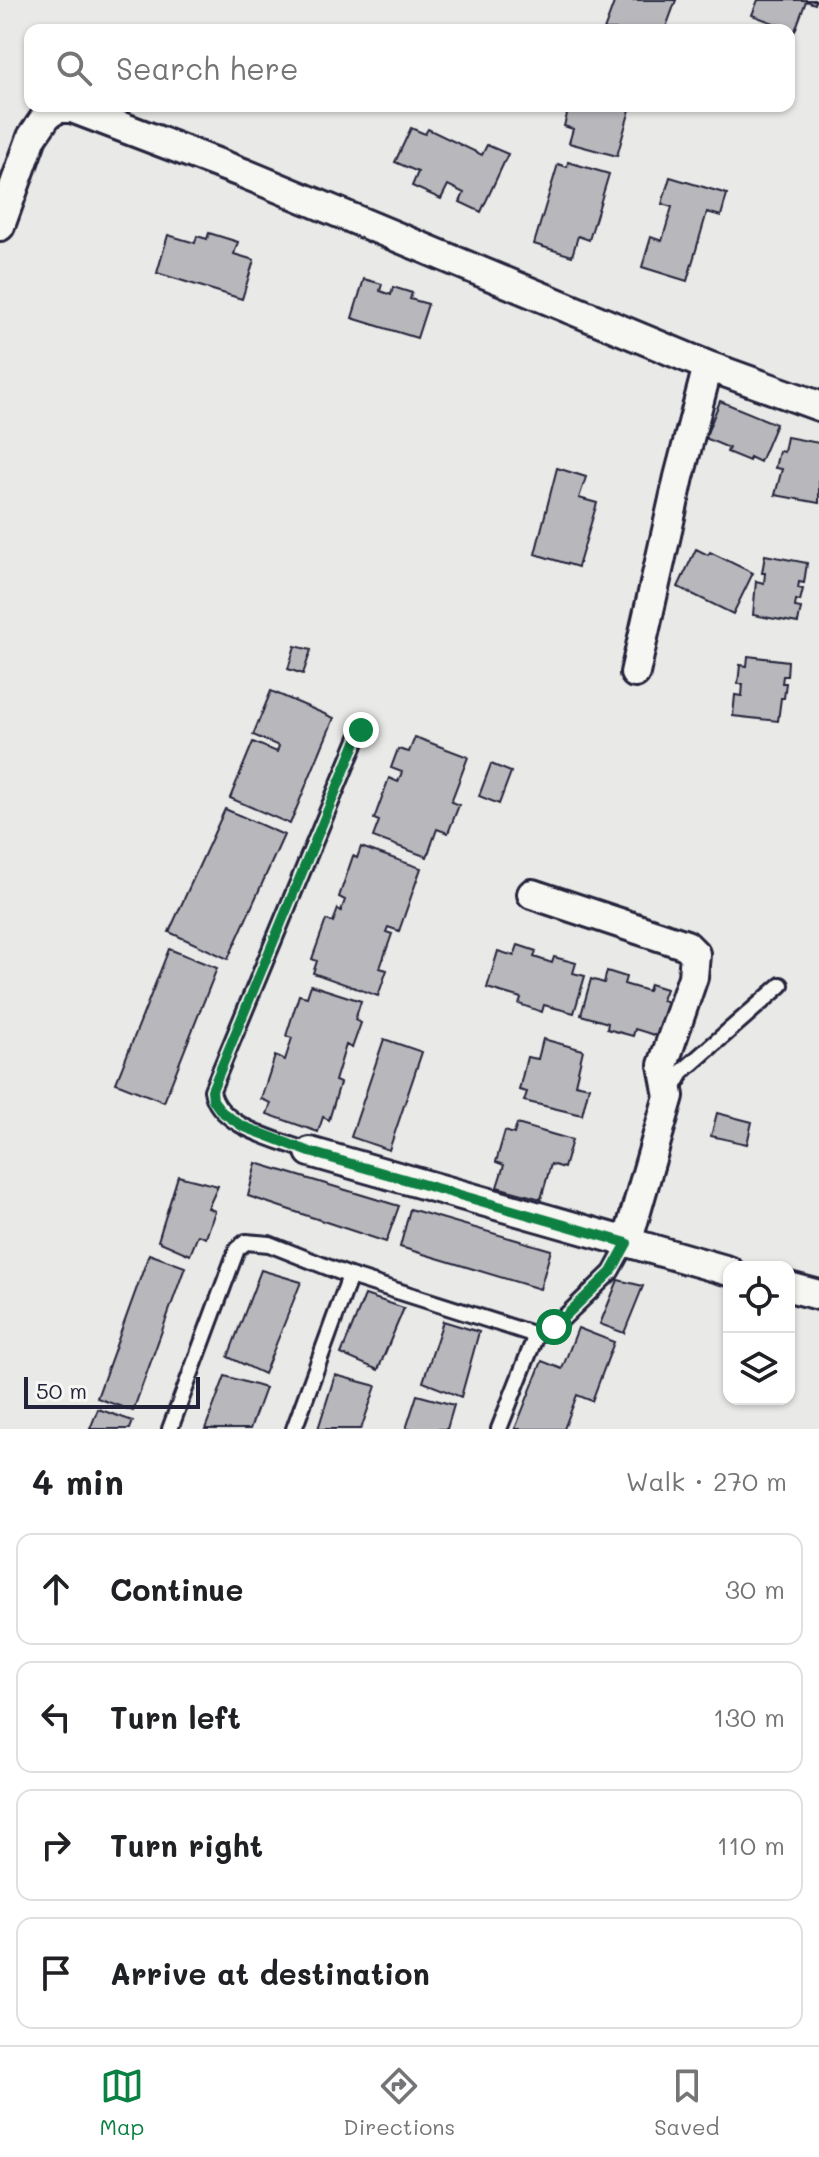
<!DOCTYPE html>
<html lang="en">
<head>
<meta charset="utf-8">
<style>
  :root { --surface:#fff; --page:#f2f2f2; --text:#202124; --muted:#757577; --line:#e0e0e0; --accent:#0b8043 }
  body { margin:0; font-family:Mali,sans-serif; background:var(--page); color:var(--text) }
  .controls { position:absolute; right:24px; bottom:24px; display:grid; overflow:hidden; border-radius:16px; box-shadow:0 2px 6px #0004 }
  .controls button { width:72px; height:72px; display:grid; place-items:center; padding:0; border:0; border-bottom:2px solid var(--line); background:var(--surface); color:var(--text); font:40px sans-serif }
  .scale { position:absolute; left:24px; bottom:20px; width:176px; box-sizing:border-box; padding-left:8px; border:4px solid #22223b; border-top:0; font-size:22px; line-height:28px; white-space:nowrap; color:#22223b; -webkit-text-stroke:6px #f6f6f2; paint-order:stroke }
  .stop { position:absolute; width:24px; height:24px; margin:-18px; border:6px solid #0b8043; border-radius:50%; background:#fff }
  .stop.end { background:#0b8043; border-color:#fff; box-shadow:0 2px 8px #0008 }
  .list { margin:0; padding:0; list-style:none }
  h2 { display:flex; justify-content:space-between; align-items:center; height:104px; margin:0; padding:0 32px; font-size:34px }
  h2 small { font-size:26px; font-weight:400; color:var(--muted) }
  .list li { display:grid; grid-template-columns:52px 1fr auto; gap:24px; align-items:center; box-sizing:border-box; height:112px; margin:0 16px 16px; padding:0 16px; border:2px solid var(--line); border-radius:16px }
  .list b { display:block; font-size:30px; white-space:nowrap }
  .list em { font-size:26px; font-style:normal; color:var(--muted) }
  .icon { flex:none; width:44px; height:44px; fill:none; stroke:currentColor; stroke-width:2; stroke-linecap:round; stroke-linejoin:round }
  .map { position:relative; flex:none; width:819px; height:1429px; overflow:hidden }
  .search { position:absolute; background:var(--surface); box-shadow:0 2px 6px #0004; left:24px; right:24px; top:24px; height:88px; display:flex; align-items:center; gap:20px; box-sizing:border-box; padding:0 28px; border-radius:16px; color:var(--muted); font-size:30px }
  .sheet { height:616px; background:var(--surface) }
  nav { display:flex; justify-content:space-around; align-items:center; box-sizing:border-box; height:112px; border-top:2px solid var(--line); background:var(--surface); font-size:22px; color:var(--muted) }
  nav a { display:grid; justify-items:center; gap:4px }
  nav .on { color:var(--accent) }
  .map>svg:first-child { display:block }
</style>
</head>
<body>
<div class="map">
<svg width="819" height="1429" viewBox="0 0 819 1429">
  <rect width="100%" height="100%" fill="#e9e9e7"/>
  <filter id="ink" filterUnits="userSpaceOnUse"><feTurbulence type="fractalNoise" baseFrequency=".0125" numOctaves="2"/><feDisplacementMap in="SourceGraphic" scale="16" xChannelSelector="R" yChannelSelector="G"/><feConvolveMatrix kernelMatrix="1 2 1 2 8 2 1 2 1" color-interpolation-filters="sRGB"/></filter>
  <g filter="url(#ink)">
    <path fill="#b8b8bc" stroke="#22223b" stroke-width="2" d="M615,0H676L665,30H604Z
      M758,0H816L815,4L806,1L795,31L752,15Z
      M580,106H631L617,156L569,143L573,129L564,126L569,107L579,110Z
      M411,128L425,134L428,129L482,155L487,145L508,154L481,212L460,202L464,193L448,185L441,199L412,186L418,172L395,162Z
      M568,162L609,174L589,240L578,236L572,256L534,244L558,164L567,167Z
      M670,177L727,194L721,216L707,212L687,281L642,267L651,237L662,241L672,207L662,204Z
      M209,233L238,242L234,254L254,260L242,299L157,273L168,235L195,243L197,236L207,239Z
      M364,279L382,284L380,291L391,295L393,287L412,293L410,299L428,304L417,338L352,318Z
      M720,401L776,424L760,462L750,457L749,461L727,452L729,448L705,438Z
      M787,437L819,443V503L775,495L782,469L775,468L779,451L784,452Z
      M557,468L586,477L579,498L597,503L578,567L535,554Z
      M696,549L708,555L710,552L753,573L733,614L678,587Z
      M765,555L807,563L804,583L799,582L798,588L803,589L800,601L796,600L795,607L801,608L798,623L753,615L756,581L764,583L765,573H762Z
      M295,646L311,650L303,674L288,669Z
      M748,656L788,661L787,676H783L782,683H786L784,698H781L778,721L733,716L735,695L742,696L743,684H738L740,665L747,666Z
      M271,691L334,718L290,824L230,798L253,742L277,752L279,746L253,735Z
      M415,737L468,757L451,802L459,805L448,833L437,829L427,857L373,837L379,821L374,819L389,778L398,782L402,772L391,768L398,749L409,752Z
      M491,764L511,772L499,804L479,796Z
      M225,809L284,835L228,959L169,932Z
      M361,847L421,868L399,931L388,927L386,932L392,934L380,968L387,970L378,996L313,973L317,961L312,959L326,920L333,922L338,909L341,911L345,900L339,897L353,856L357,858Z
      M518,945L536,951L534,957L552,963L554,957L576,963L573,973L585,976L574,1013L544,1005L542,1012L519,1004L521,998L487,988L498,951L514,956Z
      M169,949L217,968L164,1102L116,1083Z
      M607,971L626,977L624,984L648,991L650,984L666,989L662,1000L674,1004L664,1038L635,1029L633,1036L607,1029L608,1023L581,1015L591,979L604,983Z
      M311,985L361,1001L355,1020L361,1023L352,1048L346,1045L335,1081L340,1083L329,1120L323,1117L318,1132L267,1114L271,1103L261,1099L275,1056L285,1060L292,1038L286,1036L299,995L307,997Z
      M384,1039L422,1052L389,1150L351,1137Z
      M543,1039L583,1050L575,1084L589,1087L582,1115L524,1101L527,1092L519,1090L527,1057L538,1059Z
      M717,1113L752,1122L747,1144L711,1136Z
      M517,1124L572,1140L564,1168L551,1164L541,1199L497,1187L504,1165L496,1162L505,1131L514,1134Z
      M256,1163L399,1206L386,1242L248,1196Z
      M178,1176L218,1186L208,1208L215,1211L206,1238L198,1235L190,1255L158,1241Z
      M410,1209L551,1250L540,1289L400,1247Z
      M149,1254L185,1267L133,1411L97,1398Z
      M261,1270L301,1282L264,1374L228,1357Z
      M618,1280L643,1286L624,1333L600,1324Z
      M365,1295L404,1308L378,1370L341,1354Z
      M443,1321L479,1332L461,1397L423,1382Z
      M578,1328L614,1342L592,1401L577,1395L564,1429H515L542,1361L562,1369Z
      M335,1375L376,1386L361,1429H318Z
      M225,1376L265,1388L250,1429H205Z
      M417,1395L454,1405L447,1429H406Z
      M98,1409L133,1421L130,1429H90Z"/>
    <g fill="none" stroke-linecap="round" stroke-linejoin="round">
      <g stroke="#22223b" stroke-width="20">
        <path id="service" d="M671,1092L683,1071L781,985
          M310,1152C280,1140 217,1127 212,1090L361,730
          M170,1429L237,1249L246,1242L269,1244L350,1276L536,1335L554,1327L611,1272L627,1243
          M294,1429L350,1276
          M499,1429L536,1335"/>
      </g>
      <g stroke="#22223b" stroke-width="34">
        <path id="minor" d="M0,226L32,137L47,115L58,108H72L243,173L708,366L819,406
          M635,673L679,477L708,366
          M532,894L686,945L695,954L693,977L663,1065L669,1096L627,1243
          M310,1152L729,1271
          M789,1287L819,1295"/>
      </g>
      <use href="#service" stroke="#f6f6f2" stroke-width="14"/>
      <use href="#minor" stroke="#f6f6f2" stroke-width="28"/>
    </g>
  </g>
  <g fill="none" stroke-linecap="round" stroke-linejoin="round" filter="url(#ink)">
    <path stroke="#0b8043" stroke-width="10" d="M361,730L212,1090L213,1100L222,1112L242,1126L310,1152L627,1243L611,1272L554,1327"/>
  </g>
</svg>
<div class="controls">
<button><svg class="icon" aria-label="locate" viewBox="0 0 24 24"><circle cx="12" cy="12" r="6"/><path d="M12 2v4M12 18v4M2 12h4M18 12h4"/></svg></button>
<button><svg class="icon" aria-label="layers" viewBox="0 0 24 24"><path d="M12 4l9 5-9 5-9-5zM3 14l9 5 9-5"/></svg></button>
</div>
<div class="scale">50 m</div>
<div class="stop" style="left:554px;top:1327px"></div>
<div class="stop end" style="left:361px;top:730px"></div>
<div class="search"><svg class="icon" aria-label="search" viewBox="0 0 24 24"><circle cx="10" cy="10" r="6"/><path d="M15 15l6 6"/></svg>Search here</div>
</div>
<section class="sheet">
<h2>4 min<small>Walk · 270 m</small></h2>
<ul class="list">
<li><svg class="icon" aria-label="ahead" viewBox="0 0 24 24"><path d="M12 20V5M6 11l6-6 6 6"/></svg><div><b>Continue</b></div><em>30 m</em></li>
<li><svg class="icon" aria-label="left" viewBox="0 0 24 24"><path d="M17 20v-9H6M10 6l-5 5 5 5"/></svg><div><b>Turn left</b></div><em>130 m</em></li>
<li><svg class="icon" aria-label="right" viewBox="0 0 24 24"><path d="M7 20v-9h11M14 6l5 5-5 5"/></svg><div><b>Turn right</b></div><em>110 m</em></li>
<li><svg class="icon" aria-label="arrive" viewBox="0 0 24 24"><path d="M6 21V4h12l-3 4 3 4H6"/></svg><div><b>Arrive at destination</b></div></li>
</ul>
</section>
<nav>
<a class="on"><svg class="icon" aria-label="map" viewBox="0 0 24 24"><path d="M3 6l6-2 6 2 6-2v14l-6 2-6-2-6 2zM9 4v14M15 6v14"/></svg>Map</a>
<a><svg class="icon" aria-label="directions" viewBox="0 0 24 24"><path d="M12 3l9 9-9 9-9-9zM9 14v-3h6M13 9l2 2-2 2"/></svg>Directions</a>
<a><svg class="icon" aria-label="saved" viewBox="0 0 24 24"><path d="M7 4h10v16l-5-4-5 4z"/></svg>Saved</a>
</nav>
</body>
</html>
